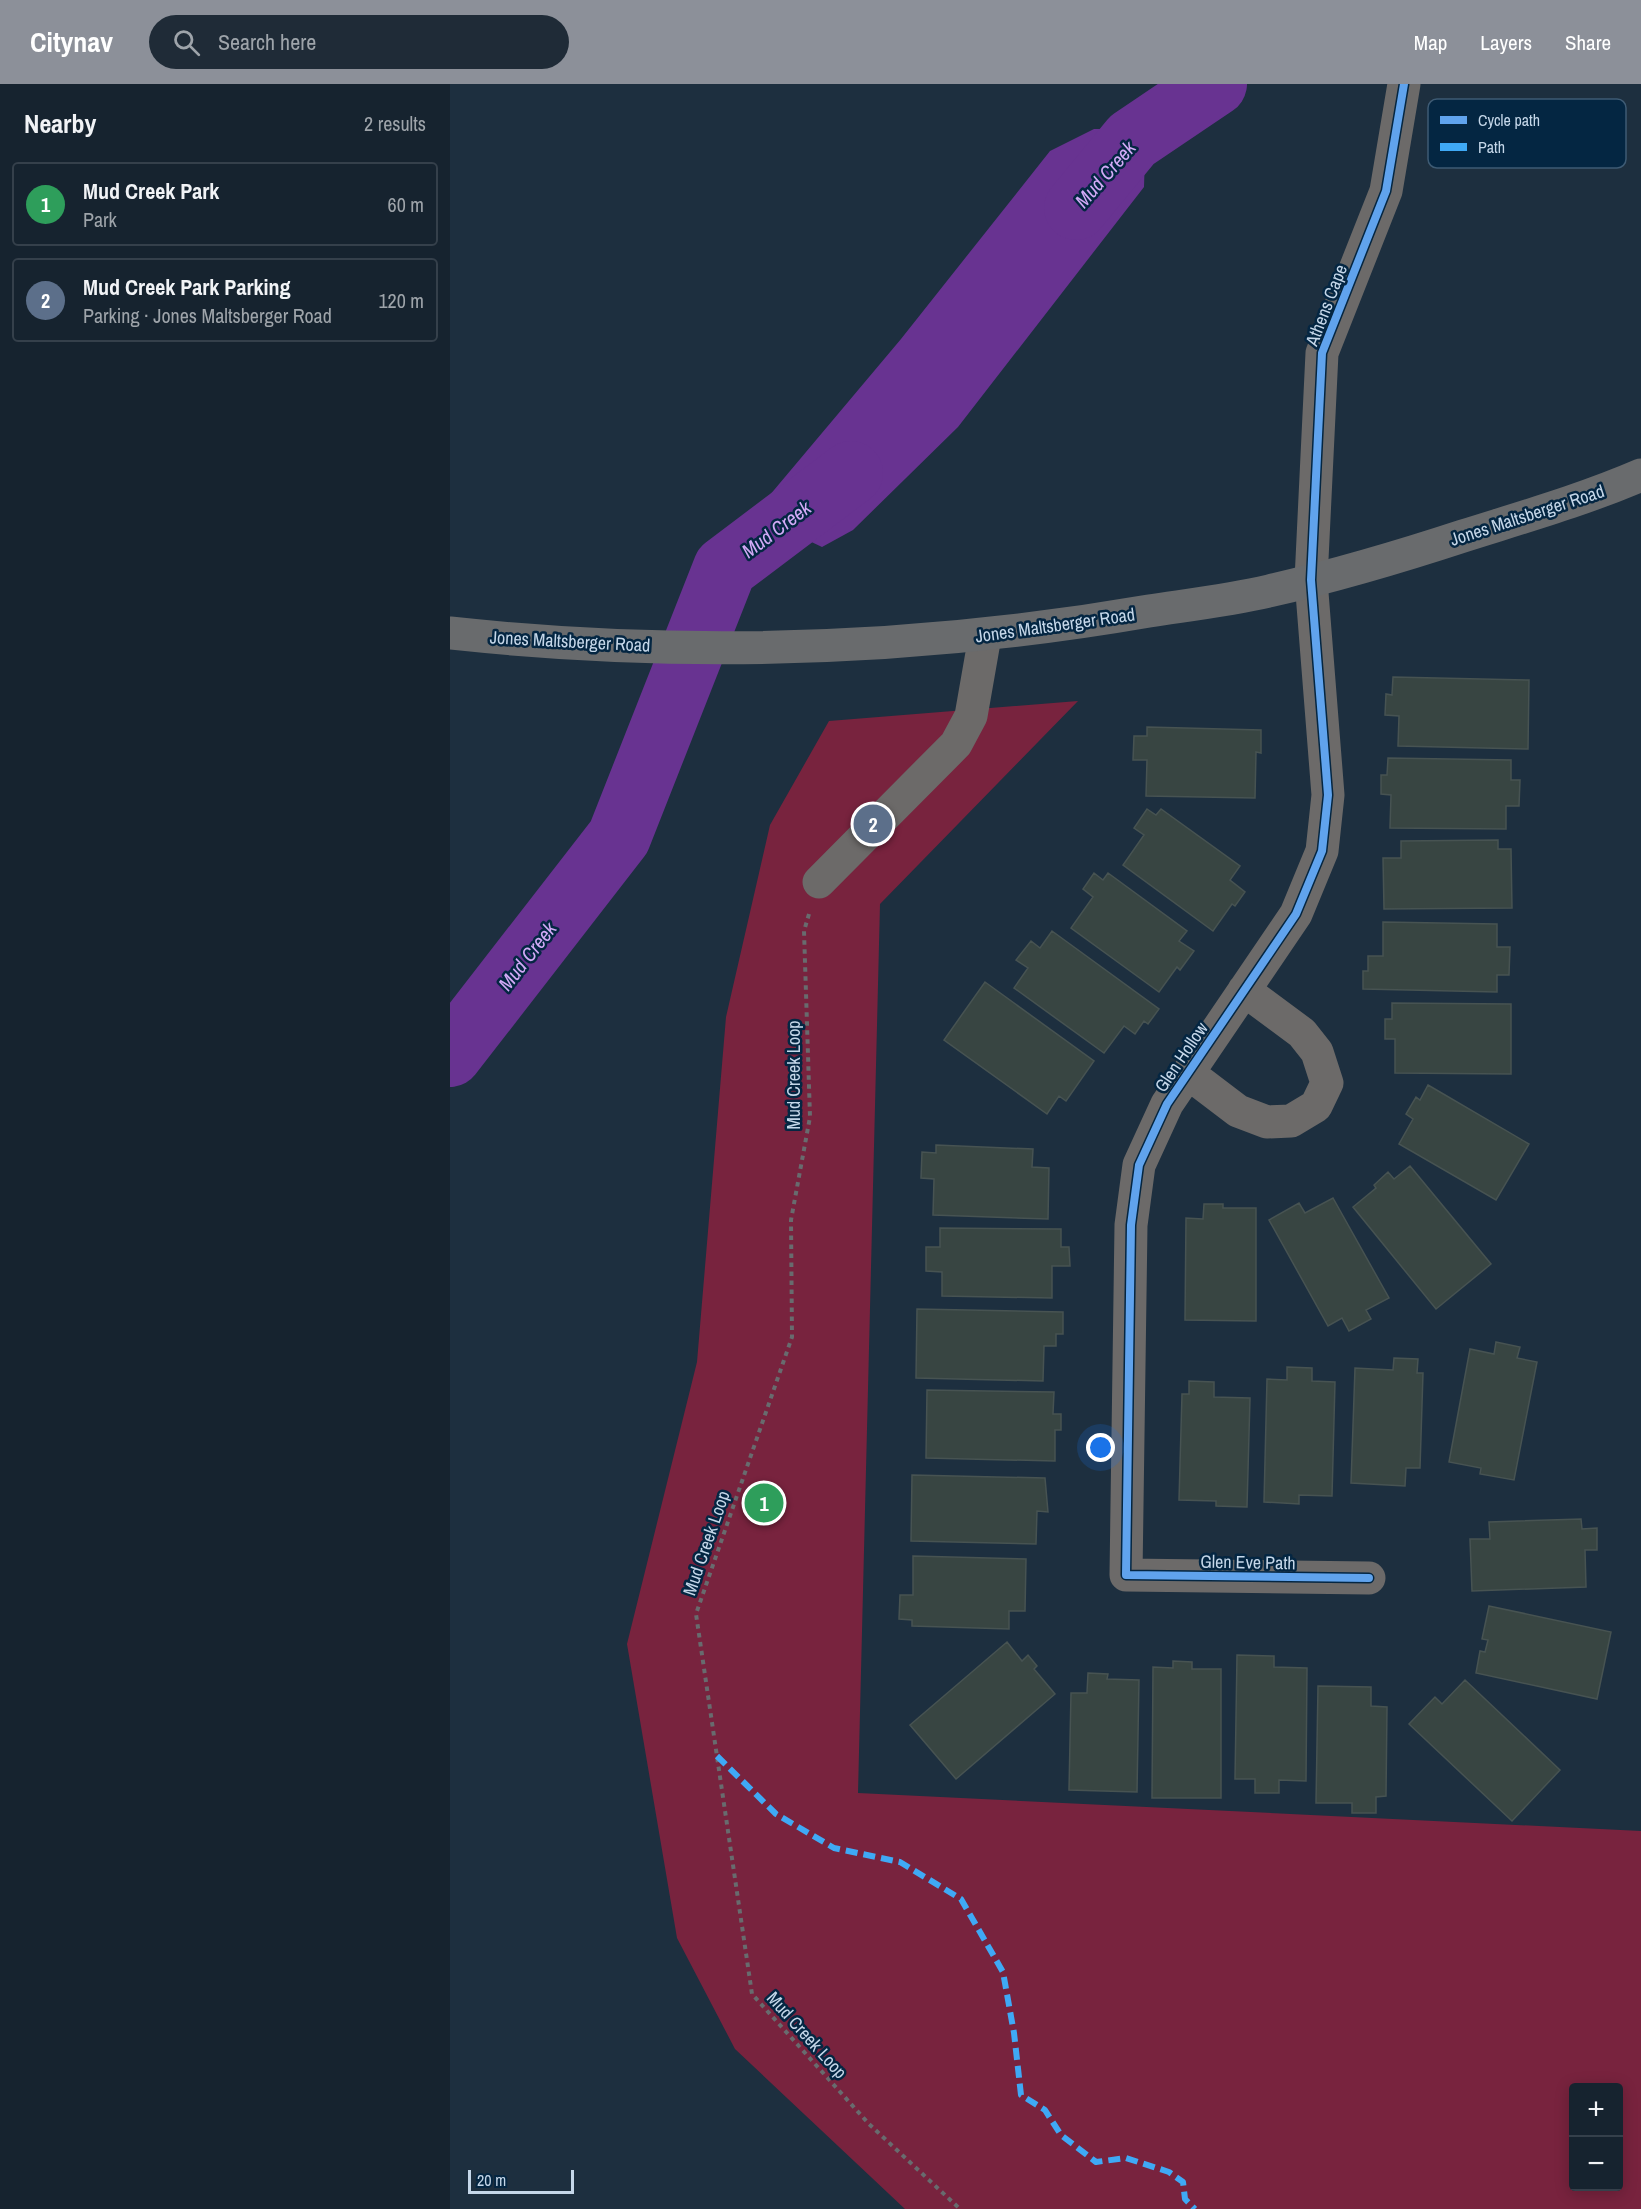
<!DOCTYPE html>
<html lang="en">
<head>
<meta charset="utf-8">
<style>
  :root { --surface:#16232f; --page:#1f2b37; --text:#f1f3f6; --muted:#9ea4aa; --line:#35404b; --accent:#8c9099 }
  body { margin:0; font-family:"Archivo Narrow",sans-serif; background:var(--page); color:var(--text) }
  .controls { position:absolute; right:18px; bottom:18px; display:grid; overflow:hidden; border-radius:6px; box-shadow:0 3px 15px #0003 }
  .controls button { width:54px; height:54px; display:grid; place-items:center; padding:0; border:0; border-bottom:2px solid var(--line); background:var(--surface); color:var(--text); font:30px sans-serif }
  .scale { position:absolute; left:18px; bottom:15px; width:106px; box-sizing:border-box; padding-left:6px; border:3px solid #c5d7e9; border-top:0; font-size:16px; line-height:21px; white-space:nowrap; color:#c5d7e9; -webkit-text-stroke:4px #042642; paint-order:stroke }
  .you { position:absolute; left:651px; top:1364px; width:21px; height:21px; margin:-15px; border:4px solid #fff; border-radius:50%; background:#1a73e8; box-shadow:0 0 0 9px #1a73e833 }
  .badge { display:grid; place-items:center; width:39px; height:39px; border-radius:50%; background:var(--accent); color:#fff; font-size:20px; font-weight:700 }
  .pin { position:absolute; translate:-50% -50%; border:3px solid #fff; box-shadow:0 2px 6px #0006 }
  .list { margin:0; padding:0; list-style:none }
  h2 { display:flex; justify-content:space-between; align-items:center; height:78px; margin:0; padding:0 24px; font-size:26px }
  h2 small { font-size:20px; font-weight:400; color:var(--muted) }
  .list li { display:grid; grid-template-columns:39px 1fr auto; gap:18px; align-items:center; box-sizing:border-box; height:84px; margin:0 12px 12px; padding:0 12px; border:2px solid var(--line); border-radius:6px }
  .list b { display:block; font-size:22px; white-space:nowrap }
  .list p { margin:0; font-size:20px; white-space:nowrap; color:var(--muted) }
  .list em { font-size:20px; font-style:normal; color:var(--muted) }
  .icon { flex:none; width:33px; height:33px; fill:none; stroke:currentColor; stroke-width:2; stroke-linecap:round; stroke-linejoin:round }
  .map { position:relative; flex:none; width:1191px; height:2125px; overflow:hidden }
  header { display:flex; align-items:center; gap:36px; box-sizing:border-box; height:84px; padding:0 30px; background:var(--accent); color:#fff }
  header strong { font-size:28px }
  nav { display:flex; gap:33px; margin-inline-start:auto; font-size:21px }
  .search { width:420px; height:54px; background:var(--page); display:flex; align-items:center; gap:15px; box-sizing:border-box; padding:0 21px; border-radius:33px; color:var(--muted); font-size:22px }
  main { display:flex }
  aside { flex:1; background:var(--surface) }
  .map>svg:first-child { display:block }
</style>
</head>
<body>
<header>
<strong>Citynav</strong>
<div class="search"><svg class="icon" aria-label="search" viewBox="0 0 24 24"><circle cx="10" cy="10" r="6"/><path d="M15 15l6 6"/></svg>Search here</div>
<nav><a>Map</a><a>Layers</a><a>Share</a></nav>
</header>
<main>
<aside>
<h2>Nearby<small>2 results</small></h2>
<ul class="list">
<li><span class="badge" style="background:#2e9e5b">1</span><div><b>Mud Creek Park</b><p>Park</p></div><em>60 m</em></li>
<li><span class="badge" style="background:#5c6f8a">2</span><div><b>Mud Creek Park Parking</b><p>Parking · Jones Maltsberger Road</p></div><em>120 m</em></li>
</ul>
</aside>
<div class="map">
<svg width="1191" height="2125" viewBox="0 0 1191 2125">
  <rect width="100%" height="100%" fill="#1d2f3f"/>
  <path fill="#78233e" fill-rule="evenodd" d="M628,617L430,820L408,1709L1191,1747V2125H455L285,1965L227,1854L177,1560L247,1278L276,933L320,741L379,637ZM1124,2004H1168V2102H1124Z"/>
  <path fill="#683391" d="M644,45H672L695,70L694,103L508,343L403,446L372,463L311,434L319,412L451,255L600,67Z"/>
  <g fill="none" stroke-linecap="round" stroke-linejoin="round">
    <path stroke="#683391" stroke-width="64" d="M626,124L682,56L765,0
      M0,971L169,753L275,484L401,389"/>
  </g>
  <path fill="#384542" stroke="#475352" stroke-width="1.5" d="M943,593L1079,596L1078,665L948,662L949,632L935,631L936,610L942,611Z
    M697,643L811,646V669L806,668L805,714L696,712L697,676H683L684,652H697Z
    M938,674L1061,676V696H1070L1069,722H1056V745L940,744L941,711L931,710V691H937Z
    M697,725L706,731L711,725L790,782L780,796L795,808L785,822L782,820L763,847L673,781L694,751L684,744Z
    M1048,756V765H1061L1062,824L934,825L933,774H951V757Z
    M644,789L653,796L658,789L737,847L729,857L744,867L730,886L727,883L709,908L621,844L643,813L633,805Z
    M933,838L1047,840V863H1060L1059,891H1047V908L913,905V887H918V872H933Z
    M602,847L709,925L698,940L694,937L685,950L674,942L654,969L564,904L578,884L566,876L581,857L590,864Z
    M535,898L644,977L616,1017L609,1012L597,1030L494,956Z
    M942,919L1061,920V990L945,989V955H935V935H942Z
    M978,1001L1079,1060L1046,1116L949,1060L963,1035L956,1030L966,1013L970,1016Z
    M486,1061L583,1065L582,1083L599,1084L598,1135L483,1131L484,1095L471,1094L472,1068L486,1069Z
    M960,1082L1041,1180L986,1225L903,1123L926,1104L924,1101L938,1088L944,1095Z
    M883,1114L939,1214L916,1226L921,1235L899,1247L892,1234L878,1242L819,1136L849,1119L855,1129Z
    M754,1120H773V1124H806V1237L735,1236L736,1134L753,1135Z
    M490,1144L611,1145V1163H619L620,1182H602V1214L492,1212V1188L476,1187V1163H490Z
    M467,1225L613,1228V1250H606V1262H594L593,1297L466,1294Z
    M1046,1258L1070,1263L1067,1274L1087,1278L1064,1396L1030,1390L1031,1384L999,1378L1020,1265L1044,1270Z
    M944,1274L968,1275L967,1289H973L970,1384H956L955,1402L901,1399L905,1284L943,1286Z
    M837,1283L862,1284V1297L885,1298L882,1412L849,1411V1420L814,1418L817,1295L837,1296Z
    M739,1297L764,1298V1313L800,1314L797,1423L766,1422V1417L729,1416L732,1310H739Z
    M477,1306L604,1308L603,1330H611V1346H605V1377L476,1374Z
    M462,1391L595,1394L598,1428L587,1427L586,1460L461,1457Z
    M1131,1435L1132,1445L1147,1444V1466H1135L1136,1503L1022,1507L1020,1455H1040L1039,1438Z
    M463,1472L576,1475L575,1527H559V1545L462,1542V1536L449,1535L450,1511H463Z
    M1039,1522L1161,1548L1147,1615L1026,1589L1030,1567L1035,1568L1038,1556L1032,1555Z
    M557,1558L572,1577L578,1571L587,1582L584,1585L605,1610L506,1695L460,1641Z
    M787,1571L824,1572V1583L857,1584L856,1697L829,1696V1709H805V1695H785Z
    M723,1577L742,1578V1585H771V1714H702L703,1583L723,1584Z
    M638,1589L658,1590L657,1595L689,1596L687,1708L619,1706L621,1609H637Z
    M1015,1596L1110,1686L1062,1737L959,1640L985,1613L992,1620Z
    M868,1602L921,1603V1622L937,1623L936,1712L926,1713V1729H902V1719H866Z"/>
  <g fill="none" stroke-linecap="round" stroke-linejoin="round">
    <path stroke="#686b6e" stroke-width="4" stroke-dasharray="4.5 4.5" stroke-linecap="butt" d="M359,830L354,847L360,1033L341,1136L342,1253L246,1530L302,1910L419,2040L510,2125"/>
    <path stroke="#6c6a69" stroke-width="33" d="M369,798L506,660L521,632L535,552
      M738,989L788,1027L817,1038L841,1037L866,1022L877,999L867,968L852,949L794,906
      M919,1494L676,1491L681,1141L689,1081L717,1020L846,830L872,767L878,711L861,496L872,269L936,107L954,0"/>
    <path stroke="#696b6d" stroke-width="33" d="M0,549C232,574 468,567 699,527C738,521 780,516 819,507C884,492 949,473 1013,452C1073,433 1133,416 1191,391"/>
    <path stroke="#3fa9f5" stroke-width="6" stroke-dasharray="12 6" stroke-linecap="butt" d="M267,1672L326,1730L384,1764L450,1778L511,1815L553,1888L564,1949L571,2011L595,2026L611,2051L646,2078L676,2074L719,2088L733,2098L735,2115L745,2125"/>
    <g stroke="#042642" stroke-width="11">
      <path id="cycleway" d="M919,1494L676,1491L681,1141L689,1081L717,1020L846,830L872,767L878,711L861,496L872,269L936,107L954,0"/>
    </g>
    <use href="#cycleway" stroke="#60a3ed" stroke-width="8"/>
  </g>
  <g text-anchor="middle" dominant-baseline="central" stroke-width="5" stroke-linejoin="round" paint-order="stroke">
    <g font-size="18" fill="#c5d7e9" stroke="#042642">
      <text transform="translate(876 221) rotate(-69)">Athens Cape</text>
      <text transform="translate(1077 431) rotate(-18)">Jones Maltsberger Road</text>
      <text transform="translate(605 541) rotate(-8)">Jones Maltsberger Road</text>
      <text transform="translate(120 557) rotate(3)">Jones Maltsberger Road</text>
      <text transform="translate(731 973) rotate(-56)">Glen Hollow</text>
      <text transform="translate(343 991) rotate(-90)">Mud Creek Loop</text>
      <text transform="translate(256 1459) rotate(-71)">Mud Creek Loop</text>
      <text transform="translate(798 1478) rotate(1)">Glen Eve Path</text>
      <text transform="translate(357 1951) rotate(48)">Mud Creek Loop</text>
    </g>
    <g font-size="20" font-style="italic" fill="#d3aaf7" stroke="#042642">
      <text transform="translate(655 90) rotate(-49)">Mud Creek</text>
      <text transform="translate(326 445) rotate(-37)">Mud Creek</text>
      <text transform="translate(77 872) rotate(-52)">Mud Creek</text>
    </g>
  </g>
  <rect x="978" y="15" width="198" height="69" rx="9" fill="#042642" stroke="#3e5b74" stroke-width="1.5"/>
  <rect x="990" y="32" width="27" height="8" fill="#60a3ed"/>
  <rect x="990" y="59" width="27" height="8" fill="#3fa9f5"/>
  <g font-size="16" fill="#c5d7e9">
    <text x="1028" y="42">Cycle path</text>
    <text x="1028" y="69">Path</text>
  </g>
</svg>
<div class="controls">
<button>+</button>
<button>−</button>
</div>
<div class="scale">20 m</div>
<div class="you"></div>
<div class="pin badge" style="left:314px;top:1419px;background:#2e9e5b">1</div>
<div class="pin badge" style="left:423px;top:740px;background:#5c6f8a">2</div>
</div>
</main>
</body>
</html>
